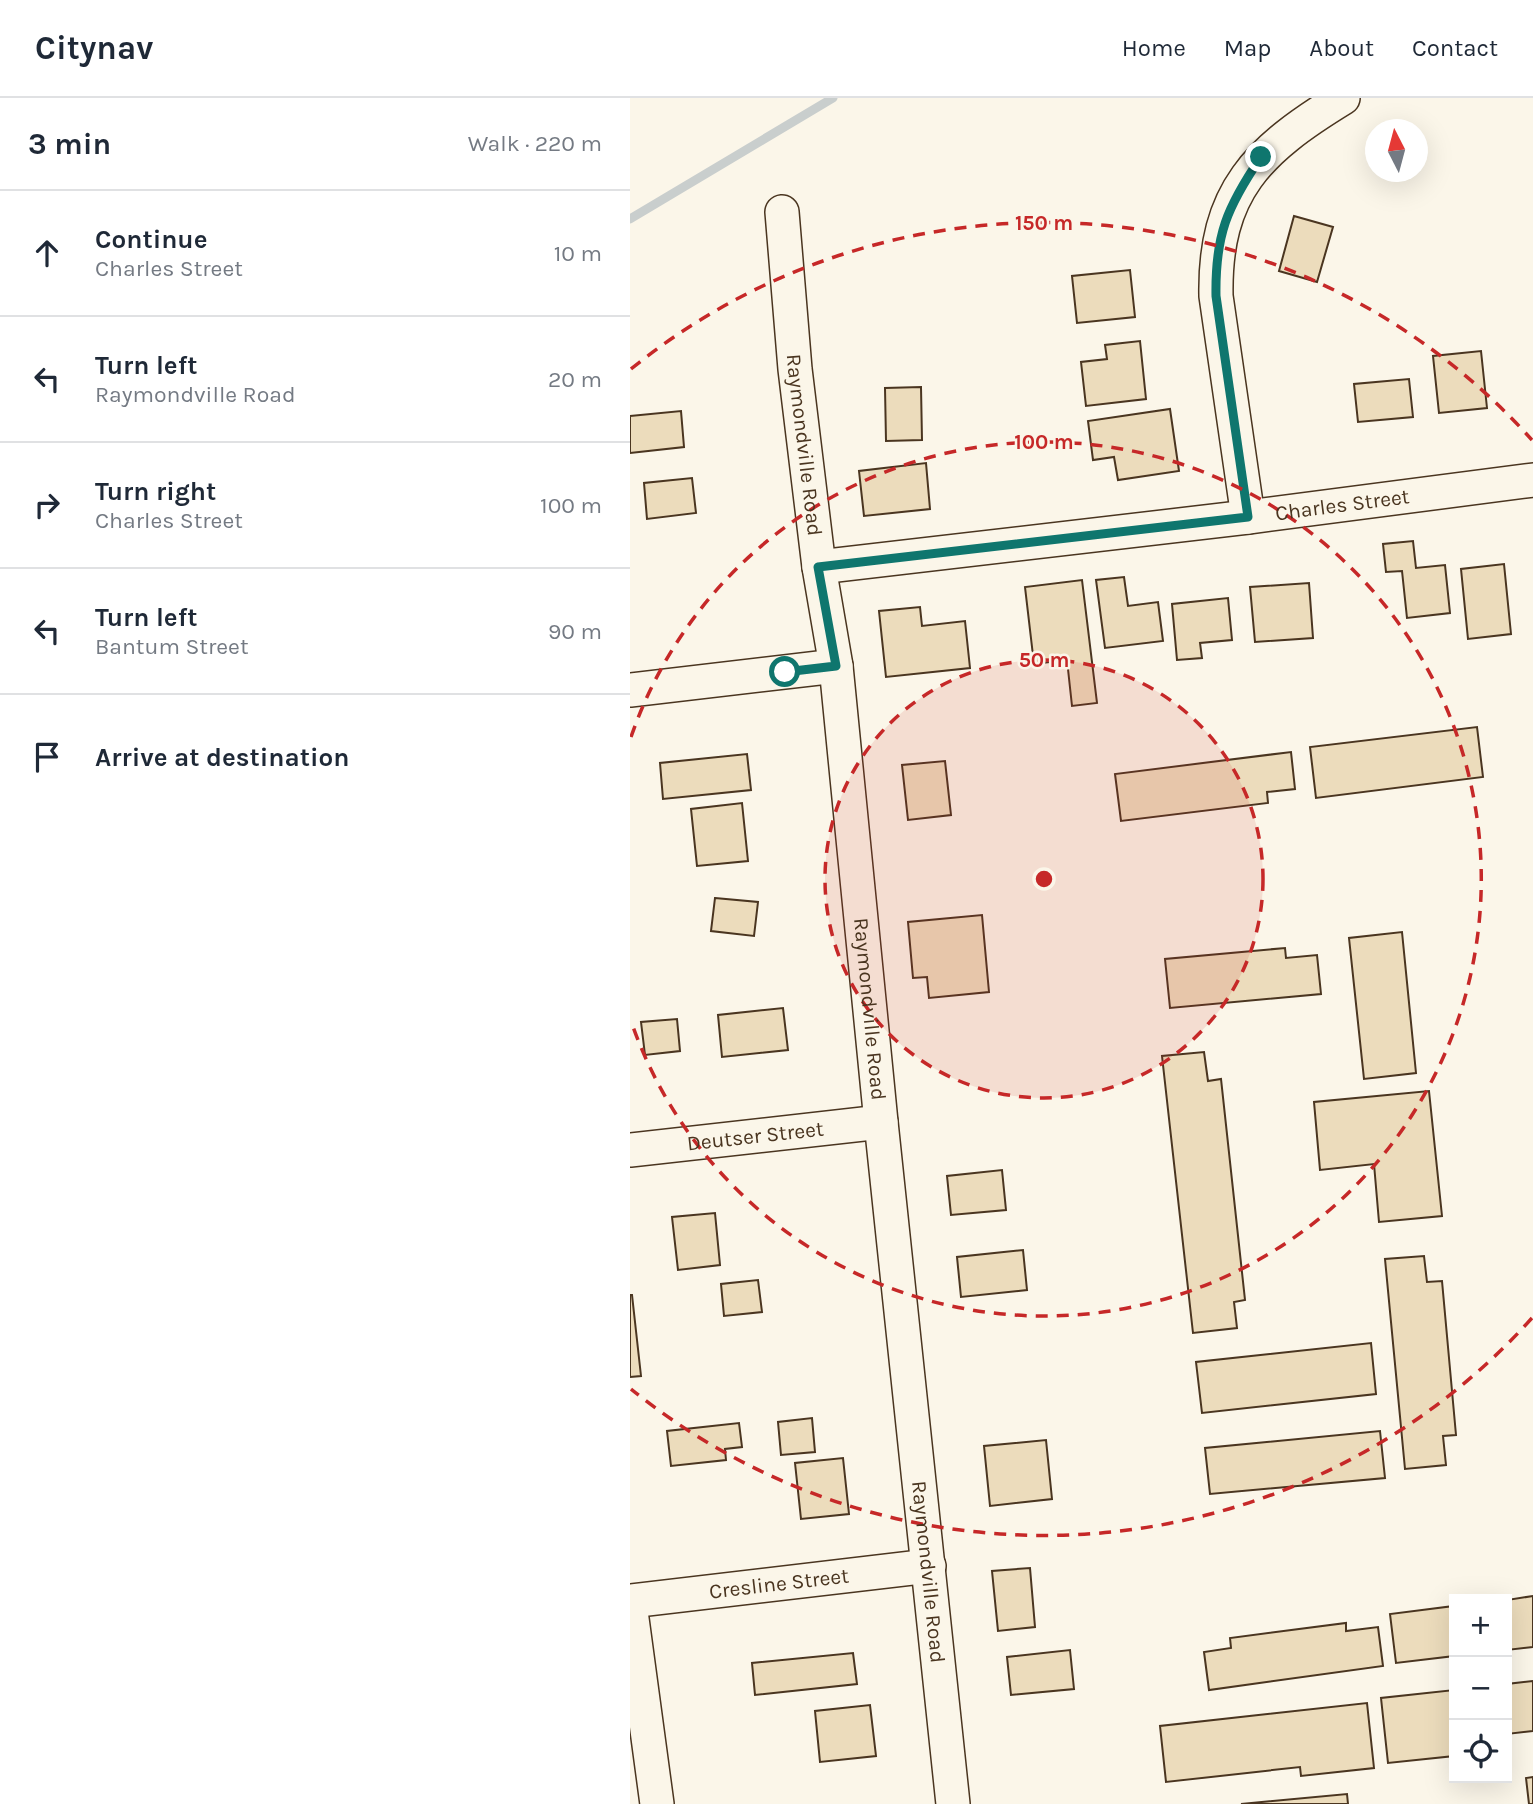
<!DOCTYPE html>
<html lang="en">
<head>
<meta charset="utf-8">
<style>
  :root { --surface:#fff; --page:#f2f2f3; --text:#1f2937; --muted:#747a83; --line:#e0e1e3 }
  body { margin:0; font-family:Karla,sans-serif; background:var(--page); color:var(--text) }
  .controls { position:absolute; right:21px; bottom:21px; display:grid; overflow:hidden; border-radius:0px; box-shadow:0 7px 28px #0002 }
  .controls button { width:63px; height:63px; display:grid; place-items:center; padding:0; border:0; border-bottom:2px solid var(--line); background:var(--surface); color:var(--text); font:35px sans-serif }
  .compass { position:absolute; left:735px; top:21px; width:63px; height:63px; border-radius:50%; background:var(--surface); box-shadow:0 7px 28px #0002; rotate:354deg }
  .stop { position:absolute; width:21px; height:21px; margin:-16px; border:5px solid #0f766e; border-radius:50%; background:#fff }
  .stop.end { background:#0f766e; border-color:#fff; box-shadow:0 2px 7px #0008 }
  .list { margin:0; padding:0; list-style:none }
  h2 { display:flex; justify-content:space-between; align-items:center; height:91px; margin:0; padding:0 28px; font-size:30px }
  h2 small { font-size:23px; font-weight:400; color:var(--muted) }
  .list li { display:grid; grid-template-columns:46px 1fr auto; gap:21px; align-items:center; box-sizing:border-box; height:126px; padding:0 28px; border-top:2px solid var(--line) }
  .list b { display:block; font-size:26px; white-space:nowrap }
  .list p { margin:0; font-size:23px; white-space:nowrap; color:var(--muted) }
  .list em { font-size:23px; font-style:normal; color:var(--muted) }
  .icon { flex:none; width:38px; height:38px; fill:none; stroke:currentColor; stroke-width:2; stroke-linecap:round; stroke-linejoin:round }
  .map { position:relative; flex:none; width:903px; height:1706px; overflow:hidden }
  header { display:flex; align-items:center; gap:42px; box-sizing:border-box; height:98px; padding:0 35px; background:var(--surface); border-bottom:2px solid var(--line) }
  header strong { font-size:33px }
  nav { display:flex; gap:38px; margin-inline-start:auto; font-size:24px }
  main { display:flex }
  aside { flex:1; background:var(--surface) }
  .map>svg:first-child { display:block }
</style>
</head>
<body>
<header>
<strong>Citynav</strong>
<nav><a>Home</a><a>Map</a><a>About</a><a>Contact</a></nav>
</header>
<main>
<aside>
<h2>3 min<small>Walk · 220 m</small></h2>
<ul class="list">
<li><svg class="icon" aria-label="ahead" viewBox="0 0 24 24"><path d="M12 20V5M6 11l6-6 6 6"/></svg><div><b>Continue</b><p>Charles Street</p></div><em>10 m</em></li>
<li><svg class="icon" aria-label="left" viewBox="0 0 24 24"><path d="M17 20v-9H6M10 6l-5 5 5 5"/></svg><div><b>Turn left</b><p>Raymondville Road</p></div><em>20 m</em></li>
<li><svg class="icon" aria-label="right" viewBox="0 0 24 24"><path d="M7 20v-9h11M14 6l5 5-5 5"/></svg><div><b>Turn right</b><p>Charles Street</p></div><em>100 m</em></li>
<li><svg class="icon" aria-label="left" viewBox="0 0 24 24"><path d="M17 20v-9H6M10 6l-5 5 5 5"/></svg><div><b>Turn left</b><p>Bantum Street</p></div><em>90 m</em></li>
<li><svg class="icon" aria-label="arrive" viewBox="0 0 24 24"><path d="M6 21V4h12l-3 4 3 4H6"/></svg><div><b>Arrive at destination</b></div></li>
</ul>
</aside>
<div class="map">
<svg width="903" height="1706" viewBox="0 0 903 1706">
  <rect width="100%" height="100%" fill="#fbf6e9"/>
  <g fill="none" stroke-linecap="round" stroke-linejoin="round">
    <path stroke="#c9cecd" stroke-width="9" d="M0,121L203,0"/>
  </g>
  <path fill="#ecdcbc" stroke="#4a3520" stroke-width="2" d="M664,118L703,129L687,184L649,173Z
    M500,172L505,219L447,225L442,178Z
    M510,243L516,301L456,308L451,264L477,261L475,247Z
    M851,253L857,310L809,315L803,258Z
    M779,281L783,319L728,324L724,286Z
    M291,289L292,342L256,343L255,290Z
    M540,311L549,373L488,382L484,359L463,362L458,323Z
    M51,313L54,349L0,355V318Z
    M296,365L300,411L234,418L229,373Z
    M62,380L66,415L17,421L14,385Z
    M783,443L786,470L815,467L820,515L777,520L772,473L756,474L753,446Z
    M874,466L881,536L838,541L831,471Z
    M494,479L498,508L528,504L533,543L475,550L466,482Z
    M452,482L467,605L442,608L437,562L404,566L395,489Z
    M679,485L683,540L625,544L620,489Z
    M598,500L602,542L570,545L572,560L547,562L542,506Z
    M290,509L292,528L335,523L340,570L256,579L249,513Z
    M847,629L853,679L686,700L680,649Z
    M661,654L665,691L637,694L638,705L491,723L485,676Z
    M117,656L121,692L33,701L30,665Z
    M315,663L321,717L278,722L272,667Z
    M112,705L118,763L67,768L61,711Z
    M85,800L128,804L124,838L81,833Z
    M352,817L359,894L299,900L297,879L283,880L278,824Z
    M772,834L786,975L734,981L719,840Z
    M655,850L656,860L687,857L691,896L540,910L535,861Z
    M153,910L158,952L92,959L88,917Z
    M47,921L50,953L15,957L11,924Z
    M574,954L578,983L591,981L615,1202L604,1204L607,1230L563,1235L532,958Z
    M799,993L812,1118L749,1124L744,1066L690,1072L684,1004Z
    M372,1072L376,1112L321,1117L317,1078Z
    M85,1115L90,1167L48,1172L42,1119Z
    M393,1152L397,1192L331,1199L327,1159Z
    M794,1158L797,1184L812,1183L826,1337L813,1338L816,1367L775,1371L755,1161Z
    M128,1182L132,1214L94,1218L91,1186Z
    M0,1197H2L11,1278L0,1279Z
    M741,1245L746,1296L572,1315L566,1264Z
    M182,1320L185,1354L151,1357L148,1324Z
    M109,1325L112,1349L95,1351L96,1362L41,1368L37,1333Z
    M750,1333L755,1380L580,1396L575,1350Z
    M416,1342L422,1401L360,1408L354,1348Z
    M213,1360L219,1416L171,1421L165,1365Z
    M400,1470L405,1529L368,1533L362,1473Z
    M903,1498V1549L877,1552V1502Z
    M824,1508V1558L766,1565L760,1516Z
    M716,1525V1533L748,1529L753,1568L579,1592L574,1554L601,1550L600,1540Z
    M440,1552L444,1591L381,1597L377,1559Z
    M223,1555L227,1586L125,1597L122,1565Z
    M903,1583V1633L877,1636V1586Z
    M824,1592V1658L758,1665L751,1600Z
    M737,1605L744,1670L671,1678L670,1669L536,1684L530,1628Z
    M240,1607L246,1658L190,1664L185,1613Z
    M903,1679V1706H899L896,1680Z
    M717,1696L718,1706H611Z"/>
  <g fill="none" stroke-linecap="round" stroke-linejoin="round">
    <g stroke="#4a3520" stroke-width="36">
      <g id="minor">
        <path id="s1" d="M152,114L165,271L189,469L206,568L251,1024L323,1706"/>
        <path d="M618,419L586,198C584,93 628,52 713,0"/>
        <path id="s2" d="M189,469L618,419L903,382"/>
        <path d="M0,592L206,568"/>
        <path id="s3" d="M0,1052L251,1024"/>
        <path id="s4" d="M0,1503L299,1468"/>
        <path d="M0,1506L27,1706"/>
      </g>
    </g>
    <use href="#minor" stroke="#fbf6e9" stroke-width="33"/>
  </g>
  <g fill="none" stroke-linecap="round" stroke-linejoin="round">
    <path stroke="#0f766e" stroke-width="9" d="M155,574L206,568L188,469L618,419L586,198C585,137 597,109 631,59"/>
  </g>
  <circle cx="414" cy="781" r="219" fill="#c62828" fill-opacity=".12"/>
  <g fill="none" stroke="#c62828" stroke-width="3.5" stroke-dasharray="12 9">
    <circle cx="414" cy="781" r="219"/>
    <path d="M1 639A437 437 0 1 1 1 923"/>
    <path d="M902 1220A656 656 0 0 1 1 1291M1 271A656 656 0 0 1 902 342"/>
  </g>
  <g text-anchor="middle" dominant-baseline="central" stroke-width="5" stroke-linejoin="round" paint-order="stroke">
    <g font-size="21" fill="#4a3520" stroke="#fbf6e9">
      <text stroke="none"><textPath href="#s1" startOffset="234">Raymondville Road</textPath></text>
      <text stroke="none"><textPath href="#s2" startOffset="527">Charles Street</textPath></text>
      <text stroke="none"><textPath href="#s1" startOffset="802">Raymondville Road</textPath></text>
      <text stroke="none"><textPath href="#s3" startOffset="126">Deutser Street</textPath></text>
      <text stroke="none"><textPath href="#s1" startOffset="1368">Raymondville Road</textPath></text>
      <text stroke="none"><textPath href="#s4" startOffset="150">Cresline Street</textPath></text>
    </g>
  </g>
  <circle cx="414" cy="781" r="10" fill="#c62828" stroke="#fbf6e9" stroke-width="3.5"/>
  <g font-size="21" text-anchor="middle" font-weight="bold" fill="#c62828" stroke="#fbf6e9" stroke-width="5" stroke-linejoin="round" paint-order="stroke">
    <text x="414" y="132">150 m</text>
    <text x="414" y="351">100 m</text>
    <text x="414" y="569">50 m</text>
  </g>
</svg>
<div class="controls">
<button>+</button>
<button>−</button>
<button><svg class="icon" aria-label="locate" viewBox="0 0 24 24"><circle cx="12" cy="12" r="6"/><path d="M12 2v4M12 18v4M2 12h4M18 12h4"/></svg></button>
</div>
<svg class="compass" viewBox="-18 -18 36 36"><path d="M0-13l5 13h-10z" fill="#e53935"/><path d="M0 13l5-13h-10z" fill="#747a83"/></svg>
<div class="stop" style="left:155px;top:574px"></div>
<div class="stop end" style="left:631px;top:59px"></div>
</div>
</main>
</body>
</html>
